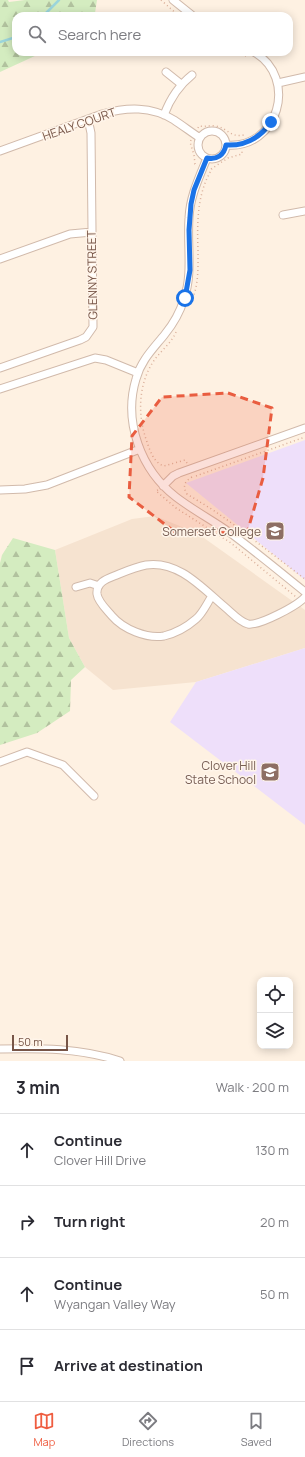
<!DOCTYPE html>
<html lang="en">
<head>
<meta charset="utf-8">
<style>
  :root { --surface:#fff; --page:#f7f7f7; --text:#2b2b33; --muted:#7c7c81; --line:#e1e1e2; --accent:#ef5d40 }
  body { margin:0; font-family:Manrope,sans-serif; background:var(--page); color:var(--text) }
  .controls { position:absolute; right:12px; bottom:12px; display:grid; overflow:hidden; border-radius:8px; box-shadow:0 2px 10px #0003 }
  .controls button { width:36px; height:36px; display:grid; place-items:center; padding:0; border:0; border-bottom:1px solid var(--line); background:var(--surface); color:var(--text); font:20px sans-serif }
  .scale { position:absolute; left:12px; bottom:10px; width:56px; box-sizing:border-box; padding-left:4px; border:2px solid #775547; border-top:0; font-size:11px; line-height:14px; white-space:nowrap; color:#775547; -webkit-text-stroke:3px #fff5ea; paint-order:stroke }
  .stop { position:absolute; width:12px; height:12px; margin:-9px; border:3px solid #1a73e8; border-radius:50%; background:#fff }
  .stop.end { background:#1a73e8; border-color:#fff; box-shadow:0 1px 4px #0008 }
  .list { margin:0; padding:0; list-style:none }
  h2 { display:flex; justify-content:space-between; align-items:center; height:52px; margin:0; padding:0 16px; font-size:17px }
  h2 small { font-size:13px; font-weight:400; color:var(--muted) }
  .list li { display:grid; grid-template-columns:26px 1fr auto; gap:12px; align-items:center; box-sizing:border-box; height:72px; padding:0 16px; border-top:1px solid var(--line) }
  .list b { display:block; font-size:15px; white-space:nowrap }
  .list p { margin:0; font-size:13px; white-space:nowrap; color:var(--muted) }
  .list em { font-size:13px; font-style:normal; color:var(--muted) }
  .icon { flex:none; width:22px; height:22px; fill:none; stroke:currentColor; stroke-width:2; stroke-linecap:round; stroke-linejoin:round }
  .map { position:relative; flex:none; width:305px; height:1061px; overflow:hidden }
  .search { position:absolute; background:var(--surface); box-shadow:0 2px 10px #0003; left:12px; right:12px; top:12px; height:44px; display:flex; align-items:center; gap:10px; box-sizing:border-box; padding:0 14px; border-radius:12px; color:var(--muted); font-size:15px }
  .sheet { height:340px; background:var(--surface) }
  nav { display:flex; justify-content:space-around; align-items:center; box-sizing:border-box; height:56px; border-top:1px solid var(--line); background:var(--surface); font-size:11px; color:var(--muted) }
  nav a { display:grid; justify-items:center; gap:2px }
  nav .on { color:var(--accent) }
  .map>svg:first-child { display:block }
</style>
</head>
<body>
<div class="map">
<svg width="305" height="1061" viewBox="0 0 305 1061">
  <defs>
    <pattern id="forest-firs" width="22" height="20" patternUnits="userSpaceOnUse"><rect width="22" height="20" fill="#d4ecc0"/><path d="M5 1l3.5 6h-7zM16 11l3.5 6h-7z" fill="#b1c29e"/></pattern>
  </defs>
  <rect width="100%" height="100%" fill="#fef1e2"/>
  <path fill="#f6e3d0" d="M155,516L197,533L305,610V648L196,682L113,690L85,667L69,638L55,550L132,519Z"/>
  <path fill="#eedffa" d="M305,440V580L186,483Z
    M305,648V825L170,722L196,682Z"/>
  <path fill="url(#forest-firs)" d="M0,0H8L9,2L25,0H97L95,13L91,16H16V52H38L37,55L0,72Z
    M13,538L55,550L69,638L85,667L71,680L70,711L37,733L0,745V563L2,555Z"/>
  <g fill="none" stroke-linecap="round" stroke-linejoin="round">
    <path stroke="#9bd5db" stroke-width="2.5" d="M43,16L59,0
      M0,42L16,37"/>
    <g stroke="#d1baab" stroke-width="9">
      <path id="minor" d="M173,0L193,16
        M166,72L181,84
        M278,83L305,77
        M164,115C170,99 178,86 192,75
        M198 145a14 14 0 1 1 28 0a14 14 0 1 1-28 0Z
        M226,145C278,150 299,78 254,52
        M0,151L102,114C127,107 151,106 174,120C183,126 191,132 200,138
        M207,158C199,178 190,196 189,218C187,246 193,273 184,299C180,312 174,323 165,334C154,348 141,360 136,379C123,422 141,470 176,497C193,510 212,520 229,532C255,551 280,572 305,592
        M283,215L305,211
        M0,259L70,234L92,232
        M0,368L80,340L86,337L93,327L91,133L88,119
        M0,389L95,358L106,360L138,373
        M163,486L173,476L179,473L305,428
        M0,490L25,489L47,485L140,449
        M76,587L90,583L99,586
        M212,596C207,603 203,613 196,619C188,626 176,633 164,636C147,639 123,629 112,616C107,610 98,602 97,594C96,583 106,579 114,576C124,572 135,567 146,565C179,560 203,589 226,608C232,613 240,622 248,624C259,626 297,606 305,597
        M0,762L27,752L63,765L94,796
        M0,1049C41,1048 80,1048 120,1061"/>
    </g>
    <path stroke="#dab09b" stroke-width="1.5" stroke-dasharray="1 3" stroke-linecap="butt" d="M161,0L179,16
      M238,52L248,57
      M198,128L199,126C205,127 210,125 216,126C227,128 231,138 244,135
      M191,140L190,142L194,155L195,164L198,165
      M211,169L228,158L242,154V151
      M191,302C199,286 198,267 198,250C197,223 197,193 212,169
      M176,332C172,342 162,350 155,359C138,383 137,415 147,442C150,451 154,463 164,466L185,460L187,463
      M196,476L305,437
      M192,477C185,481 182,486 187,494L213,510L233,524L305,579
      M158,490L156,491L176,508L231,543L296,597"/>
    <use href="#minor" stroke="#fff" stroke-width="7"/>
  </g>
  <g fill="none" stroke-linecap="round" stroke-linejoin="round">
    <path stroke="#1a73e8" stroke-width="5" d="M185,298L190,270L189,230L191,204L194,190L207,158C217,160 224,155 226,145C245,146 260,138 271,122"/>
  </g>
  <path fill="#e95d40" fill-opacity="0.2" stroke="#e95d40" stroke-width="3" stroke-dasharray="8 5" stroke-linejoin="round" d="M228,393L272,408L263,478L247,533L175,532L129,497L132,436L162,397Z"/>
  <defs>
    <g id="school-square" transform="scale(1)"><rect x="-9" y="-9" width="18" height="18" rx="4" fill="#8d6e63" stroke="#fff5ea"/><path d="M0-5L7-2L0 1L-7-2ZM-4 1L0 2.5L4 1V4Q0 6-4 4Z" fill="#fff"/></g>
  </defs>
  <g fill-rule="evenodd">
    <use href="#school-square" x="275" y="531"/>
    <use href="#school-square" x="270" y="772"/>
  </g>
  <g text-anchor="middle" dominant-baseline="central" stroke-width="3" stroke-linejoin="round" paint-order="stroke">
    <g font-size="12" fill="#775547" stroke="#fff5ea">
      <text transform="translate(79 124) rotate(-19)">HEALY COURT</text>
      <text transform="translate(92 275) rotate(-91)">GLENNY STREET</text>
    </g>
    <g font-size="12" fill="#785e54" stroke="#fff5ea" text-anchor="end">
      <text x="261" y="531">Somerset College</text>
      <text x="256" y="765">Clover Hill<tspan x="256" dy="14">State School</tspan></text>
    </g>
  </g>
</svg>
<div class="controls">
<button><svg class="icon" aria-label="locate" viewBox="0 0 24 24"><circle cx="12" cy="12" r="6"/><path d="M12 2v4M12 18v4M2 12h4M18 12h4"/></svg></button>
<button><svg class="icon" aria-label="layers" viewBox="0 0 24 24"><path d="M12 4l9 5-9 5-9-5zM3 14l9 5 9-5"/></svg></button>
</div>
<div class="scale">50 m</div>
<div class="stop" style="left:185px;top:298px"></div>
<div class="stop end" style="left:271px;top:122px"></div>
<div class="search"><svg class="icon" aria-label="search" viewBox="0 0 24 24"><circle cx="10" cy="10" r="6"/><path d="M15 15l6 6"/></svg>Search here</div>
</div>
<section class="sheet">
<h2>3 min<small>Walk · 200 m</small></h2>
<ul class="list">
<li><svg class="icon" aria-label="ahead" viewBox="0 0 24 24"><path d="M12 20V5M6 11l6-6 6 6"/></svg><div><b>Continue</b><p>Clover Hill Drive</p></div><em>130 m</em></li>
<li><svg class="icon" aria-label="right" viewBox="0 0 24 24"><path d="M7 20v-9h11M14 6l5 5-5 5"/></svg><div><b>Turn right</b></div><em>20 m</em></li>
<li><svg class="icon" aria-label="ahead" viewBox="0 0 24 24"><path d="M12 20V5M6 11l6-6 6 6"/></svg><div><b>Continue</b><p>Wyangan Valley Way</p></div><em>50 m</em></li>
<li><svg class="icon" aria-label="arrive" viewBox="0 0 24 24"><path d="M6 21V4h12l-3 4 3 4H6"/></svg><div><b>Arrive at destination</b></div></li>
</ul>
</section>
<nav>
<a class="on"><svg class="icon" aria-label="map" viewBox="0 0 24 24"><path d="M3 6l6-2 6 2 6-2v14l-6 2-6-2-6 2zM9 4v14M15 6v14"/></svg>Map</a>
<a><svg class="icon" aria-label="directions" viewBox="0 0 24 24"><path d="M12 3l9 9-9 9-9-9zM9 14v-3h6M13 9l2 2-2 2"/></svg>Directions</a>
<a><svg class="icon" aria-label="saved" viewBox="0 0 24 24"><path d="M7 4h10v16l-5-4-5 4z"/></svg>Saved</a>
</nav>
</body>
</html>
